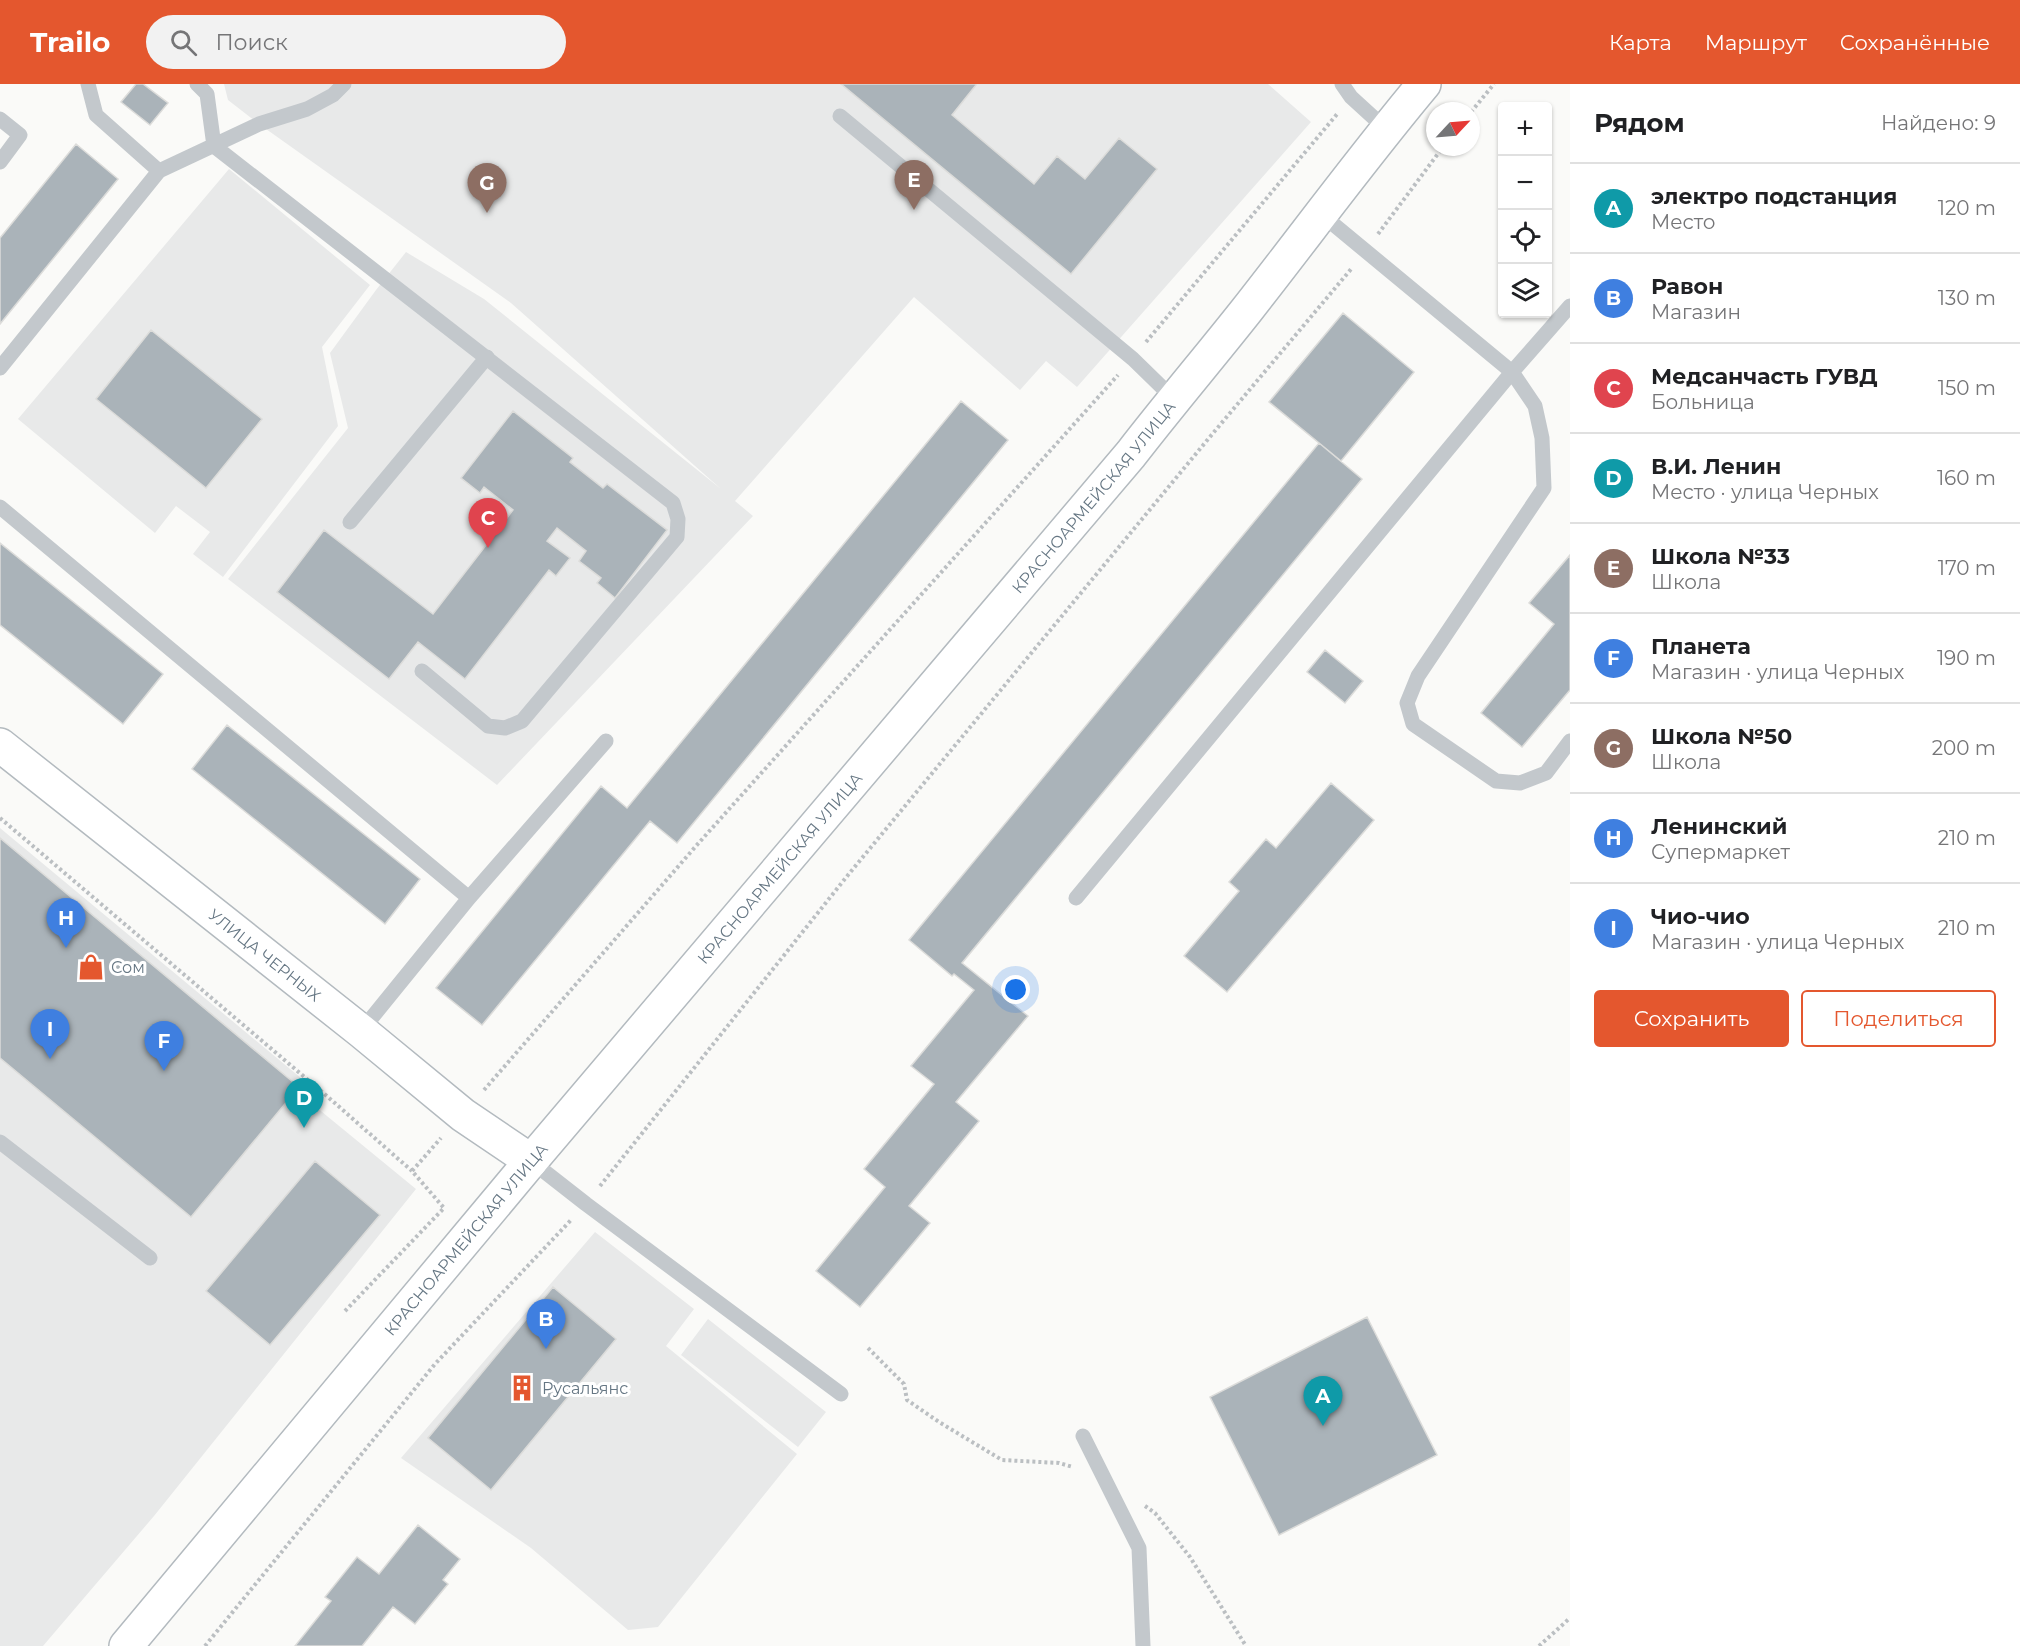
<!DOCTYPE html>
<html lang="ru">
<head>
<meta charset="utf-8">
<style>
  :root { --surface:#fff; --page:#f2f2f2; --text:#202124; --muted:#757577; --line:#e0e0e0; --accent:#e4572e }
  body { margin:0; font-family:Montserrat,sans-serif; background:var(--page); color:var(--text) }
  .controls { position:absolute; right:18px; top:18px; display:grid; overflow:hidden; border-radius:6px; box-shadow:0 2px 4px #0004 }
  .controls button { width:54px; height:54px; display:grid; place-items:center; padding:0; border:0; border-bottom:2px solid var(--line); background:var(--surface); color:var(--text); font:30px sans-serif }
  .compass { position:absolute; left:1426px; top:18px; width:54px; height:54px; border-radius:50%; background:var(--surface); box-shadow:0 2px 4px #0004; rotate:64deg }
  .you { position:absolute; left:1016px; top:906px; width:21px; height:21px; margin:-15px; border:4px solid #fff; border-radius:50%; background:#1a73e8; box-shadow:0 0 0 9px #1a73e833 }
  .badge { display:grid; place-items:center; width:39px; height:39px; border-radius:50%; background:var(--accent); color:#fff; font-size:20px; font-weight:700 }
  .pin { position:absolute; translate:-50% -50px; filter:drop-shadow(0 2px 3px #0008) }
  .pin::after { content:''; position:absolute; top:32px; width:21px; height:18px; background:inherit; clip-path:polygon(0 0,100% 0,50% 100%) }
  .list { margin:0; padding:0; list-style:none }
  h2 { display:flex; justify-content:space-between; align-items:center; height:78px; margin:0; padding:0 24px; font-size:26px }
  h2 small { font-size:20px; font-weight:400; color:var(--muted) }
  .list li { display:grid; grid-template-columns:39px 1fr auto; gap:18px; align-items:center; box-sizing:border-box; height:90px; padding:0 24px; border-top:2px solid var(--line) }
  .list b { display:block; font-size:22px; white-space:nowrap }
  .list p { margin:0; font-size:20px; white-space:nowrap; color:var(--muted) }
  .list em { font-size:20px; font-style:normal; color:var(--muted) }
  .actions { display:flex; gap:12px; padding:18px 24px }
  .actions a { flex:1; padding:14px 0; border:2px solid var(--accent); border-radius:6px; text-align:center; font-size:21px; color:var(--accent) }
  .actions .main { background:var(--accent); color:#fff }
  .icon { flex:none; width:33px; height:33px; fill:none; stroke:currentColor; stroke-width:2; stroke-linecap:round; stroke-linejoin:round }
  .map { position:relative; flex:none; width:1570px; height:1562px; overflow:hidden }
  header { display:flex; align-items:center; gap:36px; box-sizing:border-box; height:84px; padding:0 30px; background:var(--accent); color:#fff }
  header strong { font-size:28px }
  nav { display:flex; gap:33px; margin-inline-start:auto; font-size:21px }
  .search { width:420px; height:54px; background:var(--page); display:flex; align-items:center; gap:15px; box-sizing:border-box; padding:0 21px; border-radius:33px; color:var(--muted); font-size:22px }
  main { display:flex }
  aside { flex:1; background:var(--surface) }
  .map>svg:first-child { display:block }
</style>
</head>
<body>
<header>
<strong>Trailo</strong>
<div class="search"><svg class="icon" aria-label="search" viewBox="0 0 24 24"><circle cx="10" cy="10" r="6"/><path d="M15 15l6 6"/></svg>Поиск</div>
<nav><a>Карта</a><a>Маршрут</a><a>Сохранённые</a></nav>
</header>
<main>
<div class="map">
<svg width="1570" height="1562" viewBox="0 0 1570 1562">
  <rect width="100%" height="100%" fill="#fafaf8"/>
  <path fill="#e8e9e9" d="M224,0H1268L1311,38L1077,303L1046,277L1020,306L914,213L735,417L753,432L497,701L228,495L348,344L330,269L376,206L406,168L484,215L721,405L511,219L259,40L228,16Z
    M229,85L370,201L322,263L338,342L223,493L193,470L210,448L176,422L155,449L18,335Z
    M0,744L313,1004L305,1014L416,1105L154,1432L43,1562H0Z
    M595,1148L694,1225L666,1262L797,1370L658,1543L628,1546L531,1464L401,1374Z
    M708,1235L826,1328L798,1363L681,1271Z"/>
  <path fill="#aab3b9" stroke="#dcdcda" stroke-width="1.5" d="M136,0H143L168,19L150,41L121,18Z
    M841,0H975L976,1L952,31L1034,100L1057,72L1085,95L1119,54L1157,85L1071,190Z
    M76,60L118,95L0,240V154Z
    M1343,229L1414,288L1341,377L1269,318Z
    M151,246L262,335L206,404L96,315Z
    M961,317L1008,356L677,759L650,737L482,941L436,904L601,702L627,724Z
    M513,327L573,374L570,378L603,404L607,400L667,446L615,514L597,499L601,494L579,477L586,467L557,444L547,457L570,474L556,492L549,486L465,595L418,558L389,595L277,508L324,446L433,530L513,426L484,403L480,409L461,394Z
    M1319,359L1362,395L962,879L1028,932L956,1018L979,1037L909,1122L930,1139L860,1223L816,1187L885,1103L864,1085L934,1000L911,982L974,906L954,890L952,892L909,856Z
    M0,459L163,590L123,640L0,541Z
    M1570,471V606L1522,663L1481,629L1554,540L1529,519Z
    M1325,566L1363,597L1345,619L1307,588Z
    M227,641L420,795L385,840L192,685Z
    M1331,699L1374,736L1227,908L1184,872L1239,807L1229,798L1266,755L1276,764Z
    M0,754L299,1003L191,1133L0,974Z
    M315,1077L380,1131L270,1261L206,1207Z
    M553,1203L616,1255L491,1406L428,1354Z
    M1367,1233L1437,1371L1279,1451L1210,1313Z
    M418,1441L460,1475L443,1496L448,1500L415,1540L393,1523L362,1562H295L331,1517L325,1513L357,1473L379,1490Z"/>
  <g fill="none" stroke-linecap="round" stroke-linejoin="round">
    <g stroke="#b3babf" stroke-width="36">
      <g id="secondary">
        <path id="s1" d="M0,661L361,947L463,1031L531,1077"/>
        <path id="s2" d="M126,1562L531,1077L1131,370C1168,322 1208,275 1246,227C1305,152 1362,74 1424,0"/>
      </g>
    </g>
    <path stroke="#bbbfc2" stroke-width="4" stroke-dasharray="3 3" stroke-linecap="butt" d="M1471,28L1494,0
      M1378,150L1443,63
      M1146,258L1338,29
      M0,734L328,1013L412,1087
      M484,1006L696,762L1118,291
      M600,1102L848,791L1209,354L1352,184
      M345,1227L444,1124L412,1087L441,1054
      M868,1264L904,1300L907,1316L939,1338L1002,1376L1059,1379L1073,1383
      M1145,1422L1155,1429L1190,1473L1246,1562
      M205,1562L435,1280L572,1135
      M1539,1562L1570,1534"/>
    <path stroke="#c3c8cc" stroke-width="15" d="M88,0L96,31L159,87
      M197,0L207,10L214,62L673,419L678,435L677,453L522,637L505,644L488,642L422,587
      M1342,0L1351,13L1386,45
      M840,32L1133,275L1174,315
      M0,35L20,51L0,78
      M1321,130L1512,288L1535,322L1542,354L1544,404L1418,592L1407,619L1413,640L1496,697L1520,699L1546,689L1570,657
      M0,284L159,87L259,40L307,25L333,11L344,0
      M0,423L469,814
      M350,438L487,273
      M1076,814L1512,288L1570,222
      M361,947L469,814L606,657
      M0,1058L150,1174
      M531,1077L586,1120L841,1310
      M1083,1352L1139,1464L1143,1562"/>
    <use href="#secondary" stroke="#fff" stroke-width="33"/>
  </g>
  <defs>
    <g id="shop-bare" transform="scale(2.07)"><path d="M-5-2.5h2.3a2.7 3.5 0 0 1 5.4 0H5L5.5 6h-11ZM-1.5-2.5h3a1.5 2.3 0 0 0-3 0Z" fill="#e4572e" stroke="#fff" stroke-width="2.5" paint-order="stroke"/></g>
    <g id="building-bare" transform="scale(2.07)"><path d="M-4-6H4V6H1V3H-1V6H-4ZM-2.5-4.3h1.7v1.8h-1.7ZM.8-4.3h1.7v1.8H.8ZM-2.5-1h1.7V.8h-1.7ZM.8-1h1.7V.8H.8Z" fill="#e4572e" stroke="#fff" stroke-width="2.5" paint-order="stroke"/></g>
  </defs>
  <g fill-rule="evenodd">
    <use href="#shop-bare" x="91" y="883"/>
    <use href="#building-bare" x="522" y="1304"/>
  </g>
  <g text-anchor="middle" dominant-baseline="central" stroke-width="6" stroke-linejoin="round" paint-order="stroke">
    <g font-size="16" fill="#657683" stroke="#fff">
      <text stroke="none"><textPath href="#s2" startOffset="1502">КРАСНОАРМЕЙСКАЯ УЛИЦА</textPath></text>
      <text stroke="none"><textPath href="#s2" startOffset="1016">КРАСНОАРМЕЙСКАЯ УЛИЦА</textPath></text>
      <text stroke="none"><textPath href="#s1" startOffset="338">УЛИЦА ЧЕРНЫХ</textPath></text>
      <text stroke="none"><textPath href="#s2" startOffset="530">КРАСНОАРМЕЙСКАЯ УЛИЦА</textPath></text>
    </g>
    <g font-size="16" fill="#657683" stroke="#fff" text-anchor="start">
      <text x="111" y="883">Сом</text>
      <text x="542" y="1304">Русальянс</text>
    </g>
  </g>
</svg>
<div class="controls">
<button>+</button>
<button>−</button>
<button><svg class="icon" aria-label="locate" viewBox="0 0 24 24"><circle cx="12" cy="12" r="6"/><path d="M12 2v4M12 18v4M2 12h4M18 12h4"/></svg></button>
<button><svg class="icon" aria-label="layers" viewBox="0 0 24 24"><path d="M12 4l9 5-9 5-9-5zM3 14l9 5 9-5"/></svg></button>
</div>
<svg class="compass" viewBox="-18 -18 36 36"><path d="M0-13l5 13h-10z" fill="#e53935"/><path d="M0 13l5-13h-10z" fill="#757577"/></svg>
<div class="you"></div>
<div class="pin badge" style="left:1323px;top:1342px;background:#0f9aa8">A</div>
<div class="pin badge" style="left:546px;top:1265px;background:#3f7fe0">B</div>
<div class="pin badge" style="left:488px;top:464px;background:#e0444e">C</div>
<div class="pin badge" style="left:304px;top:1044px;background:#0f9aa8">D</div>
<div class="pin badge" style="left:914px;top:126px;background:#8d6e63">E</div>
<div class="pin badge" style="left:164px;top:987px;background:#3f7fe0">F</div>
<div class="pin badge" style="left:487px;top:129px;background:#8d6e63">G</div>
<div class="pin badge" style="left:66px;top:864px;background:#3f7fe0">H</div>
<div class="pin badge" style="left:50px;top:975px;background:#3f7fe0">I</div>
</div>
<aside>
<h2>Рядом<small>Найдено: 9</small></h2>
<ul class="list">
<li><span class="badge" style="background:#0f9aa8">A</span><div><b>электро подстанция</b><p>Место</p></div><em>120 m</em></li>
<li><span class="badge" style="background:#3f7fe0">B</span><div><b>Равон</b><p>Магазин</p></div><em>130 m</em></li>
<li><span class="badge" style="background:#e0444e">C</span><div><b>Медсанчасть ГУВД</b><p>Больница</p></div><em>150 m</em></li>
<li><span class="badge" style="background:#0f9aa8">D</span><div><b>В.И. Ленин</b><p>Место · улица Черных</p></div><em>160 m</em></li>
<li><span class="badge" style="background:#8d6e63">E</span><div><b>Школа №33</b><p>Школа</p></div><em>170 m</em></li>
<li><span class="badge" style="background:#3f7fe0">F</span><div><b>Планета</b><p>Магазин · улица Черных</p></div><em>190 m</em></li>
<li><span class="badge" style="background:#8d6e63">G</span><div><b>Школа №50</b><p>Школа</p></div><em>200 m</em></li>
<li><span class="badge" style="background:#3f7fe0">H</span><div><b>Ленинский</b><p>Супермаркет</p></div><em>210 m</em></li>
<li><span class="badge" style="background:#3f7fe0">I</span><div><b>Чио-чио</b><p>Магазин · улица Черных</p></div><em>210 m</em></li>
</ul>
<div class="actions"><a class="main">Сохранить</a><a>Поделиться</a></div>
</aside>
</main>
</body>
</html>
